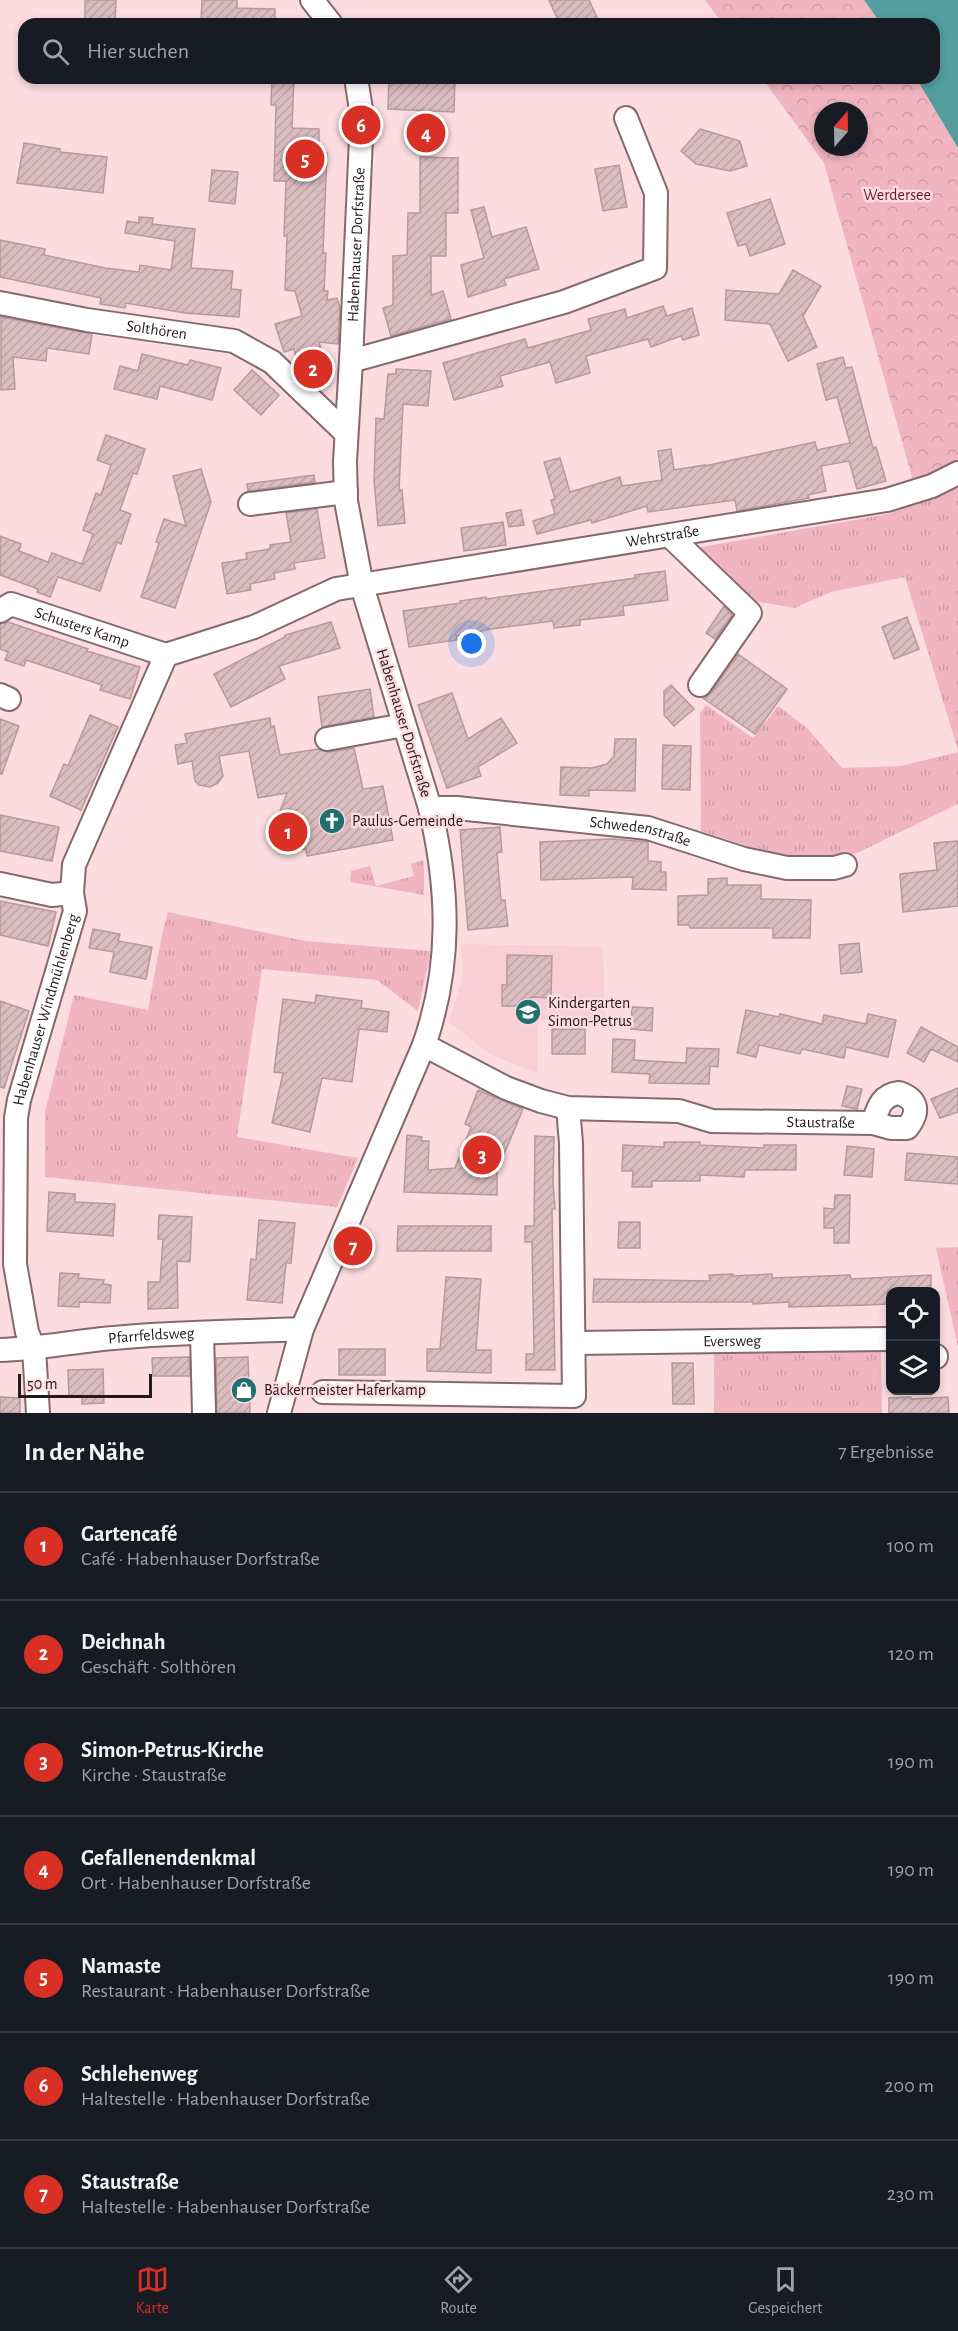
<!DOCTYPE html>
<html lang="de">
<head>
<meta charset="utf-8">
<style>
  :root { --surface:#171b24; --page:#20242c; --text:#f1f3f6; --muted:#9ea1a6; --line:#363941; --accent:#d93025 }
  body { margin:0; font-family:"Alegreya Sans",sans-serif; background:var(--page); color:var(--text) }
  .controls { position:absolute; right:18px; bottom:18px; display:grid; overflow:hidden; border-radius:12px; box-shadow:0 3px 9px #0003 }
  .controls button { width:54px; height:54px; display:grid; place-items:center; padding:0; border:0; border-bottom:2px solid var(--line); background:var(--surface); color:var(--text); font:30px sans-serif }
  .compass { position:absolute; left:814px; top:102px; width:54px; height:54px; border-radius:50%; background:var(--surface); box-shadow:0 3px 9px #0003; rotate:20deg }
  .scale { position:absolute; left:18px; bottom:15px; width:134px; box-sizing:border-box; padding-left:6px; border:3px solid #24191b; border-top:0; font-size:16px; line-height:21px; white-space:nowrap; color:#24191b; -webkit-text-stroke:4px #fcdce1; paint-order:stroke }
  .you { position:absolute; left:472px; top:644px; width:21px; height:21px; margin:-15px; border:4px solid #fff; border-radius:50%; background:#1a73e8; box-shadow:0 0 0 9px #1a73e833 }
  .badge { display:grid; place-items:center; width:39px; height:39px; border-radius:50%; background:var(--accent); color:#fff; font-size:20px; font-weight:700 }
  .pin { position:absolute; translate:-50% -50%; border:3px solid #fff; box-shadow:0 2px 6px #0006 }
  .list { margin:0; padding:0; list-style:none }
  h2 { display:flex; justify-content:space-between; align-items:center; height:78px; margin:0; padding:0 24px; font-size:26px }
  h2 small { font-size:20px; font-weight:400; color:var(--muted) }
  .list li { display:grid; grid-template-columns:39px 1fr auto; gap:18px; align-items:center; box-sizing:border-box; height:108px; padding:0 24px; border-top:2px solid var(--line) }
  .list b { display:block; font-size:22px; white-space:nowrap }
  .list p { margin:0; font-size:20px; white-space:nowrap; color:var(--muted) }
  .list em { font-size:20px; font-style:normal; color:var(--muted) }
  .icon { flex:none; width:33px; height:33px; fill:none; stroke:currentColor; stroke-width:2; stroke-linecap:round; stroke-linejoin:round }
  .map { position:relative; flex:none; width:958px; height:1413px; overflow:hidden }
  .search { position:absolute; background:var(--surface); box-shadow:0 3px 9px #0003; left:18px; right:18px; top:18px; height:66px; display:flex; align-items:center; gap:15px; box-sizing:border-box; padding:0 21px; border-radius:18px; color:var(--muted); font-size:22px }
  .sheet { height:834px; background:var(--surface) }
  nav { display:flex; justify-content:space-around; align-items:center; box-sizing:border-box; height:84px; border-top:2px solid var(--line); background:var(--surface); font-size:16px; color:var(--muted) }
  nav a { display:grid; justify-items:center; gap:3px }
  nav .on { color:var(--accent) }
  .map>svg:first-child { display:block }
</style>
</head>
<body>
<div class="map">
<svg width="958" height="1413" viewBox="0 0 958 1413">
  <defs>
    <pattern id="grass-tufts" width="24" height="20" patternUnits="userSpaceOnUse" patternTransform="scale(1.5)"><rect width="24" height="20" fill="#f0b5bf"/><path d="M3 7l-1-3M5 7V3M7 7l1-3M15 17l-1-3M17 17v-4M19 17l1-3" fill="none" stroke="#ce9ba4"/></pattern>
    <pattern id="park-crowns" width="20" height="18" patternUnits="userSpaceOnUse" patternTransform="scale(1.5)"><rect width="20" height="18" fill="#f0b5bf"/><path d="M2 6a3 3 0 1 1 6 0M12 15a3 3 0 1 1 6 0" fill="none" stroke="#ce9ba4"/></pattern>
    <pattern id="building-hatch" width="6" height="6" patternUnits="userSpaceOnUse" patternTransform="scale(1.5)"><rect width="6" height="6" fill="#dbbcc1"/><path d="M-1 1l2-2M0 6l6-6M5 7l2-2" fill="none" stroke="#bca1a5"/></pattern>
  </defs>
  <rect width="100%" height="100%" fill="#fcdce1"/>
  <path fill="#f7cfd5" d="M460,944L603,947L605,1020H538V1073L491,1055L449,1022L461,983L463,965Z"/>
  <path fill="url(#grass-tufts)" d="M958,487V750L905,577L831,592L794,608L749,600L696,548L888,514L918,501L943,495Z
    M706,705L753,738L778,706L806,727L842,768L901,766L958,752V804L855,854L799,856L769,853L701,831L700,713Z
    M424,860V895L350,882L351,871L370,866L376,886L414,876L411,864Z
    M168,912L305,941L431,951L418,1011L377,980L262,969L237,1137L358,1158L337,1207L45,1177V1112L74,995L148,1010L162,934Z
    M958,1247V1347L936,1248Z
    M714,1351L881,1352L882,1413H714Z"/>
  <path fill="url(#park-crowns)" fill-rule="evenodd" d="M705,0H864L881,24H723Z
    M762,78H916L958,148V461L913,481L824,163ZM823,111H859V147H823Z"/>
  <path fill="#549ea0" d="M864,0H958V148L916,78H934V24H881Z"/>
  <path fill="url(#building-hatch)" stroke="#b6999d" stroke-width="1.5" d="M85,0H116L115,24H85Z
    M202,0H237V8L275,9V24H201Z
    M549,0H589L600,24H560Z
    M272,78H294L292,128L319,129V152L327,153L323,253H326L324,291H328L327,300L337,298L340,308L338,344L319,342L326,369L304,374L299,369L294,349L284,352L275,324L302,316L295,291L285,290L287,236H284L286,181H274L276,105H271Z
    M389,78L455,80L454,112L388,109Z
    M700,129L740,141L747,166L730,171L696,164L681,151Z
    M24,143L60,149V152L107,157L103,193L17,183Z
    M420,157L458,158V213H446V256H431V295L443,291L451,319L391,336L383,308L393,305V256L407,255L408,213H420Z
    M619,165L627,207L603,211L595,169Z
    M212,170L238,172L235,204L209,201Z
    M770,199L785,244L750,256L746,244L738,246L727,213Z
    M484,207L492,237L526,227L539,269L504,279L506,285L468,297L461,265L484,258L471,210Z
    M139,217L153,218L152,224L195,229L191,268L233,271L231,289L241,290L239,317L185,313L126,303L125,308L100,304L101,298L0,277V240L45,249L44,255L105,268L139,272L140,265L171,270L175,241L125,233L127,221L139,223Z
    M793,270L821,286L803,316L817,347L788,361L770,324L725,320L726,290L779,294Z
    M663,306L667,316L692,308L699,335L683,340L681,336L651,347L648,339L586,356L590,373L556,383L550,362L500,376L503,386L454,400L443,363L525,339L528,348L591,330L588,319L625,309L627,318Z
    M1,317L92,334L89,354L47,348L46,361L13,357L15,389L1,390Z
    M142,354L188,365L190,360L221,368L212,400L160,386L157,399L114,389L120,366L138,371Z
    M843,357L846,368L852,367L873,448L876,447L886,481L857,489L849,461L821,466L826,491L808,495L809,498L737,511L735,500L648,512L647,506L592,523L591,520L537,534L533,521L555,514L551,500L555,499L544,462L560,458L570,492L620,477L622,486L662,480L658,451L671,449L674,470L705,465V466L815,442L817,450L850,443L837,397L826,400L817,364Z
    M396,369L431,371L428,406L403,404L399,490H402L405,523L378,526L374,480L376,418L384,419L388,374H396Z
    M252,370L279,395L261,415L234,390Z
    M106,435L145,449L137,474L133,473L120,510L131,514L121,544L117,542L100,591L58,577L50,597L37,592L38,589L0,575V536L21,544L19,551L48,562L52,553L82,564L93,534L83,530L96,493L101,495L111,465L97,460Z
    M201,469L211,502L175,608L141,597L159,543L156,542L164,519L186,526L173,476Z
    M314,475L315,482L248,491L247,484Z
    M317,509L325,558L294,563L295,569L274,573L275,579L250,584L251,590L227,594L222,563L247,559L246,553L270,549V545L291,542L286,513Z
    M521,510L524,525L509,527L506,513Z
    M503,522L506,545L464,551L461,528Z
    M665,571L668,600L623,606L624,615L580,620V625L554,628L553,621L491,629L456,636L457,640L409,647L403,611L461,603L460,601L486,597V599L635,578V575Z
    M724,606L732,615L715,639L706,633Z
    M907,617L919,649L894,659L882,627Z
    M8,622L88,649L87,651L140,667L130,699L100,690L102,685L26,660L24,666L5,660L8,652L0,649V624Z
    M331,622L340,648L279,666L285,679L231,707L214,674L285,637V635Z
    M738,654L787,689L755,734L703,698L711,693Z
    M671,685L694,709L674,726L664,715V691Z
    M370,689L374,717L322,727L318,697Z
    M452,693L468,739L501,718L517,743L478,767L481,776L447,788L418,705Z
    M90,715L118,727L81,810L50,796L64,764L68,766Z
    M270,718L271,727L274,726L280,755L318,749L329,752L354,748L363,789L383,786L393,840L307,856L306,849L285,851L276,842L273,829L287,793L258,798L249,751L219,756L223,776L218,783L210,787L199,785L195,781L192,761L178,764L175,745L187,743L185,734Z
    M0,719L19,726L2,774H0Z
    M615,739H636L635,791L589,790V796L560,795L561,767L592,768L607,764L614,756Z
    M663,745L691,746L690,790L662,789Z
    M0,815L59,827L52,861L0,851Z
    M500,827L502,852L497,853L501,900H505L508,926L468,930L460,830Z
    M612,839L648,842V861L661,862V872H666V890L632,889L633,877L541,880L540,842Z
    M958,841V906L903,912L900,874L937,870L934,843Z
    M727,878V885H761V899L811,900L810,938H773V928H690L689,925H678V896L708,895V879Z
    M0,901L56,912L48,946L0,935Z
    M93,929L120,934L118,941L152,947L146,979L110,972L114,952L89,948Z
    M859,943L862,972L841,974L839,945Z
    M507,955L552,956L551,998L531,997V1006H502V985H507Z
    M316,995L362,1001L361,1008L389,1012L387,1032L359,1029L352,1082L322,1078L310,1132L272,1123L283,1073L274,1072L283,999L315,1003Z
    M0,1001L29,1011L4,1088L0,1087Z
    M632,1007L653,1008L652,1031L631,1029Z
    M746,1010L779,1017L780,1014L822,1024L824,1015L866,1024L868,1014L896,1020L888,1057L846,1047L844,1058L802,1049L800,1054L759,1045L756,1057L737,1053Z
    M921,1027L958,1047V1062L931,1049L924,1062L907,1053Z
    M552,1029H585V1054H552Z
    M613,1039L635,1040L634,1060L686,1063L687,1048L719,1049L718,1067L710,1066L709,1084L649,1083L650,1074L612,1072Z
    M847,1086L862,1089L857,1109L842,1106Z
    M958,1088V1112L940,1118L931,1099Z
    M478,1090L523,1109L497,1171V1195L404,1192L407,1135L422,1137L421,1141H429L428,1170L455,1168L471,1127L465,1124Z
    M535,1136L554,1137L553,1181L555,1209H552L555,1370H526V1354H534L532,1242H525V1226H534Z
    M664,1142H700V1145L764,1148V1145H796V1170H745L744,1177L700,1175V1181H652V1187H632L633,1171H622L623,1145L664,1147Z
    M847,1146L874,1149L872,1177L844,1175Z
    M907,1153L958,1157V1184L905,1180Z
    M49,1192L75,1194V1202L115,1204L113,1236L47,1231Z
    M835,1195H850L849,1243H834V1228H824V1208L834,1209Z
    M159,1215L192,1217L190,1262L177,1261L178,1308L148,1309V1282H160L163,1239H158Z
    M259,1220L295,1223L291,1263H286L282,1303L247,1300L251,1259L256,1260Z
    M619,1222H640V1248H618Z
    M398,1226H491V1251H397Z
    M60,1273L79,1274L78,1278L104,1280L103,1284L111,1285L110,1303L79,1302V1307L58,1306Z
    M733,1274V1276L772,1274V1278L850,1275L851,1279L931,1275V1292H887L888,1304L867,1305L789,1307V1302L753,1304V1302H593L594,1279L710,1281L709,1275Z
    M446,1277L481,1279L476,1350H491V1373L427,1371V1349H440Z
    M339,1349H385V1375H339Z
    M189,1357L190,1376H153L152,1358Z
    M248,1357L250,1413H217L216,1358Z
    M672,1363H693L694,1404H673Z
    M103,1369L104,1403L82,1404V1397H69L68,1370Z
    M0,1397L20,1398V1413H0Z
    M911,1397V1399L948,1397L949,1413H889V1398Z"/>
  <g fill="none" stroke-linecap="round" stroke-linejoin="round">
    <g stroke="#84696d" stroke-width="26">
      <g id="minor">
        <path d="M312,0L331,24"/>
        <path id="s1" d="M0,303L87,320L234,341L272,362L346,433"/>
        <path d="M351,361L564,302L655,268L656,193L626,118"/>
        <path d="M250,504L346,492"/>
        <path d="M670,536L750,613L700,685"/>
        <path id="s2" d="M0,611L11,604L166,655"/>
        <path d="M0,695L9,699"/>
        <path d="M327,739L404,725"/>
        <path id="s3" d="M430,808H457L648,828L744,859L787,868H834L845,865"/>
        <path d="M0,884L52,895L72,893"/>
        <path id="s4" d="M424,1045L506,1088L541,1101L568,1108L679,1111L712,1121L873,1123"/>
        <path d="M899,1093C919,1100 919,1113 907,1128H891L873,1123C878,1108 881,1095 899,1093Z"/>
        <path d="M202,1333L204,1413"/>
        <path id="s5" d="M574,1343L890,1339"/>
        <path id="s6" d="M0,1350C39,1349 76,1341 114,1338C177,1332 240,1332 302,1329"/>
        <path d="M936,1356V1357"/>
        <path d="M323,1392L574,1396L571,1143L568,1108"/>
        <path id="s7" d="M38,1413L34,1349L27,1332L15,1264L16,1118L19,1100L75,911L72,893L74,865L166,655L254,627L336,589L887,500L932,486L958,473"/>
        <path id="s8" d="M279,1413L302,1329L424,1045C452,965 449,889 430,808L362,586L346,501L345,461L351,361L362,116L356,78"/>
      </g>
    </g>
    <use href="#minor" stroke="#fff" stroke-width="22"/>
  </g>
  <defs>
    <g id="church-disc" transform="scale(1.35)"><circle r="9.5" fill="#226e70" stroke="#fcdce1"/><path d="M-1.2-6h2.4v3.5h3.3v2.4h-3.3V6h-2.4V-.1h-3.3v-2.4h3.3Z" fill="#fff"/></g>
    <g id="school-disc" transform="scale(1.35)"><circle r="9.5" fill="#226e70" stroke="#fcdce1"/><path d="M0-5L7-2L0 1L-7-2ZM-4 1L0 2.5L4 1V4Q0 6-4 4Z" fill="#fff"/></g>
    <g id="shop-disc" transform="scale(1.35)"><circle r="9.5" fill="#226e70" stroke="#fcdce1"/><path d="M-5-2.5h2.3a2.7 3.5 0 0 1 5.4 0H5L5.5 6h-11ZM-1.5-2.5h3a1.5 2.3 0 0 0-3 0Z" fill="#fff"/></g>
  </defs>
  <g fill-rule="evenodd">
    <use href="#church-disc" x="332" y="821"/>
    <use href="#school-disc" x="528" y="1012"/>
    <use href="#shop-disc" x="244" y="1390"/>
  </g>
  <g text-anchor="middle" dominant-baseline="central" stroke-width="5" stroke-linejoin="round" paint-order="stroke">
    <g font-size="16" fill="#641c30" stroke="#fcdce1">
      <text x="897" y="195">Werdersee</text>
    </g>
    <g font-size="16" fill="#24191b" stroke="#fcdce1">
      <text stroke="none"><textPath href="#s8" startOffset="1212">Habenhauser Dorfstraße</textPath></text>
      <text stroke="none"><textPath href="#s1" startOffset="159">Solthören</textPath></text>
      <text stroke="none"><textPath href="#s7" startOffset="1302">Wehrstraße</textPath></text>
      <text stroke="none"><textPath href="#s2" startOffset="88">Schusters Kamp</textPath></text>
      <text transform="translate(404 723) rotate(73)">Habenhauser Dorfstraße</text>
      <text stroke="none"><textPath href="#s3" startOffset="212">Schwedenstraße</textPath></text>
      <text stroke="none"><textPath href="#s7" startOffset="410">Habenhauser Windmühlenberg</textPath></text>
      <text stroke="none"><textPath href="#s4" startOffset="412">Staustraße</textPath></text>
      <text stroke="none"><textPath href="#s6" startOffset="152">Pfarrfeldsweg</textPath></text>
      <text stroke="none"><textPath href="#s5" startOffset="158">Eversweg</textPath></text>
    </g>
    <g font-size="16" fill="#24191b" stroke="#fcdce1" text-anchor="start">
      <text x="352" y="821">Paulus-Gemeinde</text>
      <text x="548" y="1003">Kindergarten<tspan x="548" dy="18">Simon-Petrus</tspan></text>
      <text x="264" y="1390">Bäckermeister Haferkamp</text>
    </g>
  </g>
</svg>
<div class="controls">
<button><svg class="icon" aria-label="locate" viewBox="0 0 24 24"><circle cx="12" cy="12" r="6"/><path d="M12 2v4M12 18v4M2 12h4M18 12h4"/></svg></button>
<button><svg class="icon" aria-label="layers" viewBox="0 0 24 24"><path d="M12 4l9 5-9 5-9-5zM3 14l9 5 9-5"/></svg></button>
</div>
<svg class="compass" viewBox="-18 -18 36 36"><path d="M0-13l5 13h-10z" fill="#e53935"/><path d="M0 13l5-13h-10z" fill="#9ea1a6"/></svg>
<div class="scale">50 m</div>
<div class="you"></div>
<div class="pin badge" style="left:288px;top:832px">1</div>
<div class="pin badge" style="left:313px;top:369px">2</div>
<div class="pin badge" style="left:482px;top:1155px">3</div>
<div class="pin badge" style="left:426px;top:133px">4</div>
<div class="pin badge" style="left:305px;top:159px">5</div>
<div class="pin badge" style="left:361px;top:125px">6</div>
<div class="pin badge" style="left:353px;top:1246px">7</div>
<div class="search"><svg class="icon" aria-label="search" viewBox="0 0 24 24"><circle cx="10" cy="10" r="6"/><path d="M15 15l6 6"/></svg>Hier suchen</div>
</div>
<section class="sheet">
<h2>In der Nähe<small>7 Ergebnisse</small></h2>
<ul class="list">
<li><span class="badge">1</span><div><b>Gartencafé</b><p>Café · Habenhauser Dorfstraße</p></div><em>100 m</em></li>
<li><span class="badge">2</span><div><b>Deichnah</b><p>Geschäft · Solthören</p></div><em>120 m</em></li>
<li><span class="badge">3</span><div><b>Simon-Petrus-Kirche</b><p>Kirche · Staustraße</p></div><em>190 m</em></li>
<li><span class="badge">4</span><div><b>Gefallenendenkmal</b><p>Ort · Habenhauser Dorfstraße</p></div><em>190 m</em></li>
<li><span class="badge">5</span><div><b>Namaste</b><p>Restaurant · Habenhauser Dorfstraße</p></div><em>190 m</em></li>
<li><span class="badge">6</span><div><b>Schlehenweg</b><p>Haltestelle · Habenhauser Dorfstraße</p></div><em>200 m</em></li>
<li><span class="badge">7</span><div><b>Staustraße</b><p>Haltestelle · Habenhauser Dorfstraße</p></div><em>230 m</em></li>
</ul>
</section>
<nav>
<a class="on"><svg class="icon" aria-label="map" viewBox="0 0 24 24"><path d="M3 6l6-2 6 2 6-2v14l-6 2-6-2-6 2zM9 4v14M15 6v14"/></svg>Karte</a>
<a><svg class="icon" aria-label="directions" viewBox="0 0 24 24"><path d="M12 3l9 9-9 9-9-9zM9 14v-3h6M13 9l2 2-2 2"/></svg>Route</a>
<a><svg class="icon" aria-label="saved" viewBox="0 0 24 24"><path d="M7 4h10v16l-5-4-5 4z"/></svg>Gespeichert</a>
</nav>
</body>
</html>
